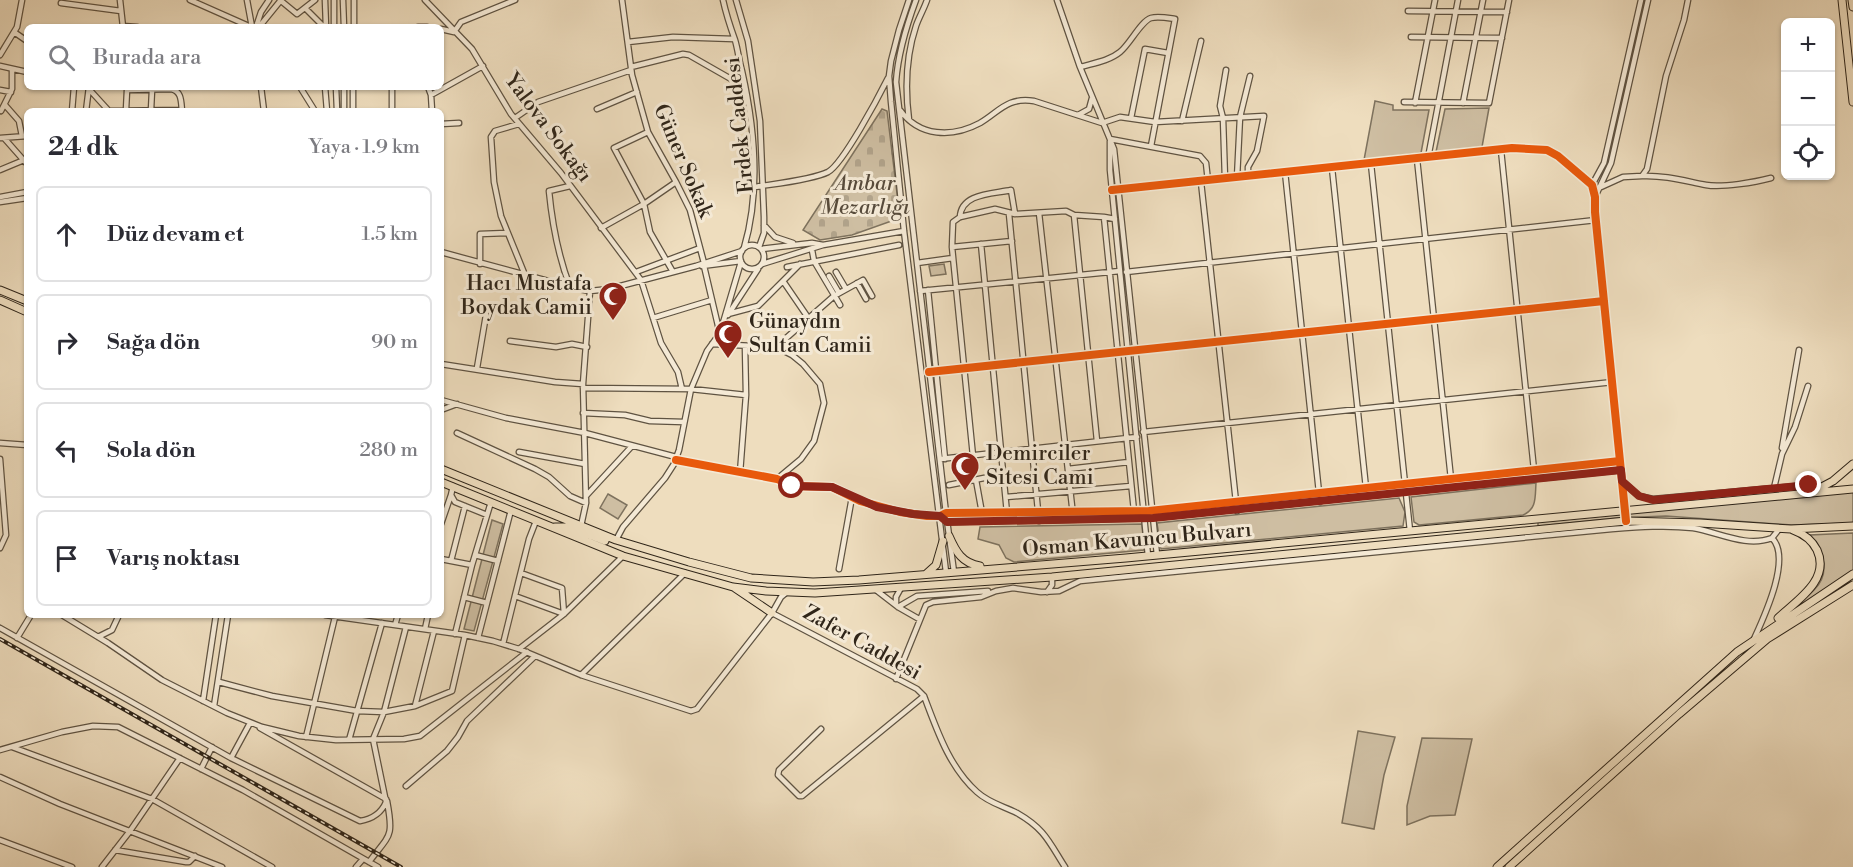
<!DOCTYPE html>
<html lang="tr">
<head>
<meta charset="utf-8">
<style>
  :root { --surface:#fff; --page:#f7f7f7; --text:#2b2b33; --muted:#7c7c81; --line:#e1e1e2 }
  body { margin:0; font-family:"Libre Bodoni",serif; background:var(--page); color:var(--text) }
  .controls { position:absolute; right:18px; top:18px; display:grid; overflow:hidden; border-radius:9px; box-shadow:0 2px 4px #0004 }
  .controls button { width:54px; height:54px; display:grid; place-items:center; padding:0; border:0; border-bottom:2px solid var(--line); background:var(--surface); color:var(--text); font:30px sans-serif }
  .stop { position:absolute; width:18px; height:18px; margin:-14px; border:4px solid #8f2418; border-radius:50%; background:#fff }
  .stop.end { background:#8f2418; border-color:#fff; box-shadow:0 2px 6px #0008 }
  .list { margin:0; padding:0; list-style:none }
  h2 { display:flex; justify-content:space-between; align-items:center; height:78px; margin:0; padding:0 24px; font-size:26px }
  h2 small { font-size:20px; font-weight:400; color:var(--muted) }
  .list li { display:grid; grid-template-columns:39px 1fr auto; gap:18px; align-items:center; box-sizing:border-box; height:96px; margin:0 12px 12px; padding:0 12px; border:2px solid var(--line); border-radius:9px }
  .list b { display:block; font-size:22px; white-space:nowrap }
  .list em { font-size:20px; font-style:normal; color:var(--muted) }
  .icon { flex:none; width:33px; height:33px; fill:none; stroke:currentColor; stroke-width:2; stroke-linecap:round; stroke-linejoin:round }
  .map { position:relative; flex:none; width:1853px; height:867px; overflow:hidden }
  .search { position:absolute; background:var(--surface); box-shadow:0 2px 4px #0004; left:24px; top:24px; width:420px; height:66px; display:flex; align-items:center; gap:15px; box-sizing:border-box; padding:0 21px; border-radius:9px; color:var(--muted); font-size:22px }
  .panel { position:absolute; background:var(--surface); box-shadow:0 2px 4px #0004; left:24px; top:108px; width:420px; height:510px; border-radius:9px }
  .map>svg:first-child { display:block }
</style>
</head>
<body>
<div class="map">
<svg width="1853" height="867" viewBox="0 0 1853 867">
  <defs>
    <pattern id="cemetery-stones" width="16" height="16" patternUnits="userSpaceOnUse" patternTransform="scale(1.5)"><rect width="16" height="16" fill="#cebea2"/><path d="M2 7V4a2 2 0 0 1 4 0v3zM10 15v-3a2 2 0 0 1 4 0v3z" fill="#b1a38b"/></pattern>
  </defs>
  <rect width="100%" height="100%" fill="#eeddbe"/>
  <filter id="stains"><feTurbulence type="fractalNoise" baseFrequency=".00333" numOctaves="4"/><feColorMatrix values="0 0 0 0 .2 0 0 0 0 .09 0 0 0 0 .02 0 0 0 .5 -.17"/></filter>
  <radialGradient id="worn" r=".72"><stop offset=".6" stop-color="#630" stop-opacity="0"/><stop offset="1" stop-color="#630" stop-opacity=".3"/></radialGradient>
  <path fill="#cebea2" stroke="#7e725e" stroke-width="1.5" d="M1375,101L1393,105V110H1429L1421,153L1364,160Z
    M1489,108L1482,147L1436,152L1445,109Z
    M944,264L946,274L931,276L929,266Z
    M1536,483C1535,497 1537,509 1523,515L1419,525L1414,522L1411,497Z
    M1853,492V523L1792,525L1666,516L1617,518L1538,526V522Z
    M608,494L627,505L618,519L600,508Z
    M1399,498L1405,512L1403,526L1161,549L1157,523Z
    M492,520L503,524L474,631L464,629Z
    M1142,524L1144,550L1014,562L1006,558L999,545L978,539L980,527Z
    M1853,533V571L1798,607C1800,601 1808,596 1814,590C1831,573 1824,551 1810,535Z
    M1358,731L1395,737L1384,775L1374,829L1342,823Z
    M1422,738L1472,739L1455,815L1430,816L1407,825V806Z"/>
  <path fill="url(#cemetery-stones)" stroke="#7e725e" stroke-width="1.5" d="M882,109L887,111L900,218L852,235L820,240L803,230Z"/>
  <g fill="none" stroke-linecap="round" stroke-linejoin="round">
    <g stroke="#5f5342" stroke-width="7">
      <path id="minor" d="M120,0L123,27
        M190,0L251,27
        M247,0L252,27
        M280,0L297,14L315,0
        M325,0L326,27
        M334,0V27
        M343,0L344,27
        M425,0L472,49L511,114L561,173L641,280L661,343L678,372L682,389
        M622,0L632,75L648,132L676,182L690,210L704,263
        M723,0C726,14 730,26 735,40C738,50 739,61 742,71C755,129 761,191 744,248
        M736,0L748,41L760,121L764,217V233L759,247
        M909,0L899,30L891,61L889,76L891,102L904,231L946,572
        M916,0C906,27 898,53 896,82L946,513L954,572
        M1057,0L1080,67L1114,149L1157,555
        M61,3L121,11
        M305,8L324,27
        M1408,11L1507,12
        M123,26L137,27
        M256,27L261,12L269,0
        M259,27L281,0
        M354,27V0
        M418,27H427
        M441,29L454,32L461,22L515,0
        M14,32L27,41
        M1411,37L1502,38
        M628,42L673,37L734,39
        M0,55L17,27L22,0
        M0,66L27,72
        M631,67L683,54L689,55L731,79L746,93
        M1080,67C1094,63 1109,61 1120,52C1130,44 1141,21 1151,18C1158,16 1168,18 1175,19L1151,146
        M261,87L264,111
        M300,87L315,111
        M325,87L327,111
        M336,87L337,111
        M344,87V111
        M428,87L431,95L432,111
        M88,88L109,111
        M0,90L11,92
        M431,95L483,66
        M1404,102L1489,103L1509,0
        M1415,103L1435,0
        M1463,103L1483,0
        M5,105L19,121L22,136
        M597,109L637,92
        M126,110L127,90L171,89C182,91 181,102 182,111
        M151,110L152,90
        M900,110C919,137 952,138 980,123C1000,111 1007,97 1034,101L1102,123
        M1,111L12,89V69
        M72,111L74,87
        M86,111L89,87
        M109,111L181,110
        M353,111V87
        M392,111V87
        M1078,115L1089,109L1092,98
        M515,118L538,102L631,70
        M1131,118L1145,49L1168,53
        M909,120C905,89 906,56 916,26C919,17 924,9 927,0
        M1182,121L1201,41
        M1102,123L1120,117L1155,122L1264,116L1257,151L1248,167V176
        M441,124L459,123
        M519,124L495,131L491,137L494,182L501,216L525,275
        M648,132L614,148L644,204L650,232L673,272
        M0,138L27,136
        M4,138L27,164
        M1110,139L1200,156L1206,163L1208,181
        M1110,141V170L1148,556
        M1501,150L1534,470
        M1428,158L1458,0
        M1417,159L1451,479
        M1371,164L1410,531
        M1332,168L1366,488
        M0,170L24,160
        M1285,172L1320,502
        M1642,176C1665,175 1685,181 1706,185C1722,188 1756,182 1771,178
        M1237,178L1240,117L1250,76
        M1225,179L1223,118L1220,106L1226,70
        M1201,182L1237,511
        M1592,185L1604,163L1641,0
        M755,187C773,184 812,180 828,172C843,164 879,96 888,78
        M1601,187L1623,177L1642,176L1647,169L1666,76L1684,20L1688,0
        M1112,190L1512,148L1547,150L1558,156L1592,185L1595,197V212L1626,521
        M0,197L27,192
        M1595,197L1611,163L1648,0
        M0,202L27,198
        M1039,213L1073,515
        M1009,214L1039,521
        M1074,215L1097,441
        M960,217C961,193 993,194 1011,190L1015,214
        M1115,219L1104,217L1134,511
        M764,225L775,237L793,243
        M601,228L644,204L676,182
        M981,244L1007,513
        M740 257a12 12 0 1 1 24 0a12 12 0 1 1-24 0Z
        M952,247L1012,241
        M761,249L812,243L823,245
        M812,250L814,261L840,305
        M441,252L578,289L590,291L609,289L696,266L742,251
        M917,263L953,258
        M480,264V234L507,233
        M762,264L823,245L904,231
        M702,266L741,261
        M704,266L719,330
        M787,267L899,245
        M636,272L700,248
        M836,272L846,289
        M1126,272L1596,220
        M829,276L839,293
        M783,281L809,319
        M857,283L866,299
        M570,287C559,258 552,222 549,191L570,186
        M928,290L945,459
        M920,291L1120,271
        M728,314L758,306L800,264
        M728,315L758,269
        M653,318L712,300
        M510,341L556,347L572,344L587,347
        M712,344L776,347L792,355L803,364L820,384L824,403L814,441L801,459L777,479
        M776,347L834,296L863,280L872,296
        M441,364L555,382L583,384
        M477,368L486,315L485,311L477,309
        M929,372L1604,301
        M583,388L691,389L746,395
        M441,400L506,418L585,433L676,457
        M441,410L457,404
        M583,413L625,415L650,421L684,422
        M1143,432L1613,382
        M457,433L535,469L549,477L570,496L586,503
        M0,443L27,445
        M1782,448L1799,350
        M519,452L585,464
        M973,456L952,247L953,222L960,217L995,209L1015,214L1066,211L1074,215L1104,217
        M0,459L6,535L0,548
        M940,459L1137,437
        M676,460L777,479L792,486L832,487L860,501L900,512L927,516H940L946,513L1149,511L1620,461
        M1068,469L1129,462
        M740,473L746,395L745,346
        M976,480L982,513
        M1622,481L1639,496L1653,499L1809,485
        M949,485L1004,474
        M453,486L451,495L455,502L487,515
        M1774,488L1782,454L1795,427L1808,386
        M586,496L632,446
        M1006,497L1131,486
        M940,516L947,522L1153,518L1621,470
        M441,524L451,495
        M581,526L586,503L583,384L590,291
        M616,540L623,527L665,478L674,464L679,450L691,389L707,351L720,333L741,262
        M475,555L498,561
        M441,559L472,565
        M451,561L465,506
        M839,569L852,497
        M876,590L898,607L919,619
        M1047,592L1052,585V577
        M515,596L564,614L562,588L521,573
        M464,597L487,603
        M896,605V597L901,588
        M898,607L917,596L988,591
        M772,613L917,689L924,696C937,730 949,767 977,792C989,803 1003,806 1017,813C1045,829 1049,842 1065,867
        M62,615L108,643L162,680L227,713L262,727L299,736L336,740L404,739L420,736L527,652
        M325,615L465,635L493,641L519,649L581,675L691,711L697,709L772,613L781,597L787,592
        M395,625L398,615
        M0,628L231,758L360,821C372,819 381,814 386,802L373,739L384,712L406,627
        M425,629L428,615
        M455,634L472,565L491,502
        M98,637L112,630L119,615
        M17,638L31,615
        M478,638L511,510
        M1754,639C1764,617 1792,558 1772,538
        M503,644L529,539L536,521
        M519,649L564,614L623,556
        M581,675L685,573
        M896,679L926,605L933,602L981,597L996,591L1013,588L1041,592L1059,591L1080,581L1612,529C1639,527 1666,525 1693,528C1718,532 1746,548 1772,538L1780,528
        M219,682L272,696L357,711L384,712L415,706L452,691L465,635
        M203,701L216,615
        M214,706L228,615
        M415,706L434,631
        M260,728L386,799
        M821,729L779,770L778,775L799,796H802L924,696
        M306,737L335,617
        M349,740L382,623
        M12,747L152,799L272,867
        M0,750L62,732L93,726L118,727L243,790L378,867
        M231,758L250,723
        M201,769L212,747
        M0,777L60,804L222,867
        M406,786L447,751L458,737L467,721L535,656
        M0,840L72,867
        M115,850L186,862H189L195,856
        M369,862C390,834 394,838 387,801
        M102,867L130,831L180,758
        M356,867L363,859"/>
    </g>
    <g stroke="#2f2519" stroke-width="9">
      <path id="highway" d="M1842,0L1853,102
        M1852,0L1853,7
        M0,290L27,301
        M0,300L27,312
        M441,469L616,540L689,562L751,578L813,582L859,580L1126,558L1853,489
        M441,482L623,556L733,587L766,591L815,593L1052,577L1626,521L1700,523L1791,529L1853,526
        M1816,490L1833,481L1853,464
        M555,527H570L605,541
        M949,536C956,552 962,563 980,566
        M926,574L936,565L943,541
        M735,588L772,613
        M1778,618C1796,601 1831,580 1817,550C1812,540 1804,534 1793,530
        M1497,867L1737,652L1853,574
        M1509,867L1679,714L1767,639L1853,585"/>
    </g>
    <use href="#minor" stroke="#f4e9d5" stroke-width="4.5"/>
    <use href="#highway" stroke="#eeddbe" stroke-width="7"/>
    <g stroke="#2f2519" stroke-width="4">
      <path id="rail" d="M0,639L401,867"/>
    </g>
    <use href="#rail" stroke="#f4e9d5" stroke-width="1.5" stroke-dasharray="4.5" stroke-linecap="butt"/>
    <g stroke="#f4e9d5" stroke-width="11">
      <path id="cycleway" d="M1112,190L1512,148L1547,150L1558,156L1592,185L1595,197V212L1626,521
        M929,372L1604,301
        M676,460L777,479L792,486L832,487L860,501L900,512L927,516H940L946,513L1149,511L1620,461"/>
    </g>
    <use href="#cycleway" stroke="#e8590c" stroke-width="8"/>
  </g>
  <g fill="none" stroke-linecap="round" stroke-linejoin="round">
    <path stroke="#8f2418" stroke-width="8" d="M792,486L832,487L877,507L913,514L940,516L947,522L1153,518L1621,470L1622,481L1639,496L1653,500L1809,485"/>
  </g>
  <defs>
    <g id="mosque-pin" transform="scale(1.5)"><path d="M0 17L-7.5 6A9.5 9.5 0 1 1 7.5 6Z" fill="#8f2418" stroke="#f4e9d5"/><path d="M3.5-4.9A6 6 0 1 0 3.5 4.9A5 5 0 1 1 3.5-4.9Z" fill="#fff"/></g>
  </defs>
  <g fill-rule="evenodd">
    <use href="#mosque-pin" x="613" y="296"/>
    <use href="#mosque-pin" x="728" y="334"/>
    <use href="#mosque-pin" x="965" y="466"/>
  </g>
  <g text-anchor="middle" dominant-baseline="central" stroke-width="6" stroke-linejoin="round" paint-order="stroke">
    <g font-size="21" fill="#2f2519" stroke="#f4e9d5">
      <text transform="translate(740 125) rotate(-96)">Erdek Caddesi</text>
      <text transform="translate(548 128) rotate(53)">Yalova Sokağı</text>
      <text transform="translate(683 161) rotate(67)">Güner Sokak</text>
      <text transform="translate(1137 540) rotate(-5)">Osman Kavuncu Bulvarı</text>
      <text transform="translate(862 643) rotate(29)">Zafer Caddesi</text>
    </g>
    <g font-size="21" font-style="italic" fill="#574b3b" stroke="#f4e9d5">
      <text x="865" y="184">Ambar<tspan x="865" dy="24">Mezarlığı</tspan></text>
    </g>
    <g font-size="21" fill="#2f2519" stroke="#f4e9d5" text-anchor="start">
      <text x="592" y="284" text-anchor="end">Hacı Mustafa<tspan x="592" dy="24">Boydak Camii</tspan></text>
      <text x="749" y="322">Günaydın<tspan x="749" dy="24">Sultan Camii</tspan></text>
      <text x="986" y="454">Demirciler<tspan x="986" dy="24">Sitesi Cami</tspan></text>
    </g>
  </g>
  <rect width="100%" height="100%" filter="url(#stains)"/>
  <rect width="100%" height="100%" fill="url(#worn)"/>
</svg>
<div class="controls">
<button>+</button>
<button>−</button>
<button><svg class="icon" aria-label="locate" viewBox="0 0 24 24"><circle cx="12" cy="12" r="6"/><path d="M12 2v4M12 18v4M2 12h4M18 12h4"/></svg></button>
</div>
<div class="stop" style="left:792px;top:486px"></div>
<div class="stop end" style="left:1809px;top:485px"></div>
<div class="search"><svg class="icon" aria-label="search" viewBox="0 0 24 24"><circle cx="10" cy="10" r="6"/><path d="M15 15l6 6"/></svg>Burada ara</div>
<section class="panel">
<h2>24 dk<small>Yaya · 1.9 km</small></h2>
<ul class="list">
<li><svg class="icon" aria-label="ahead" viewBox="0 0 24 24"><path d="M12 20V5M6 11l6-6 6 6"/></svg><div><b>Düz devam et</b></div><em>1.5 km</em></li>
<li><svg class="icon" aria-label="right" viewBox="0 0 24 24"><path d="M7 20v-9h11M14 6l5 5-5 5"/></svg><div><b>Sağa dön</b></div><em>90 m</em></li>
<li><svg class="icon" aria-label="left" viewBox="0 0 24 24"><path d="M17 20v-9H6M10 6l-5 5 5 5"/></svg><div><b>Sola dön</b></div><em>280 m</em></li>
<li><svg class="icon" aria-label="arrive" viewBox="0 0 24 24"><path d="M6 21V4h12l-3 4 3 4H6"/></svg><div><b>Varış noktası</b></div></li>
</ul>
</section>
</div>
</body>
</html>
